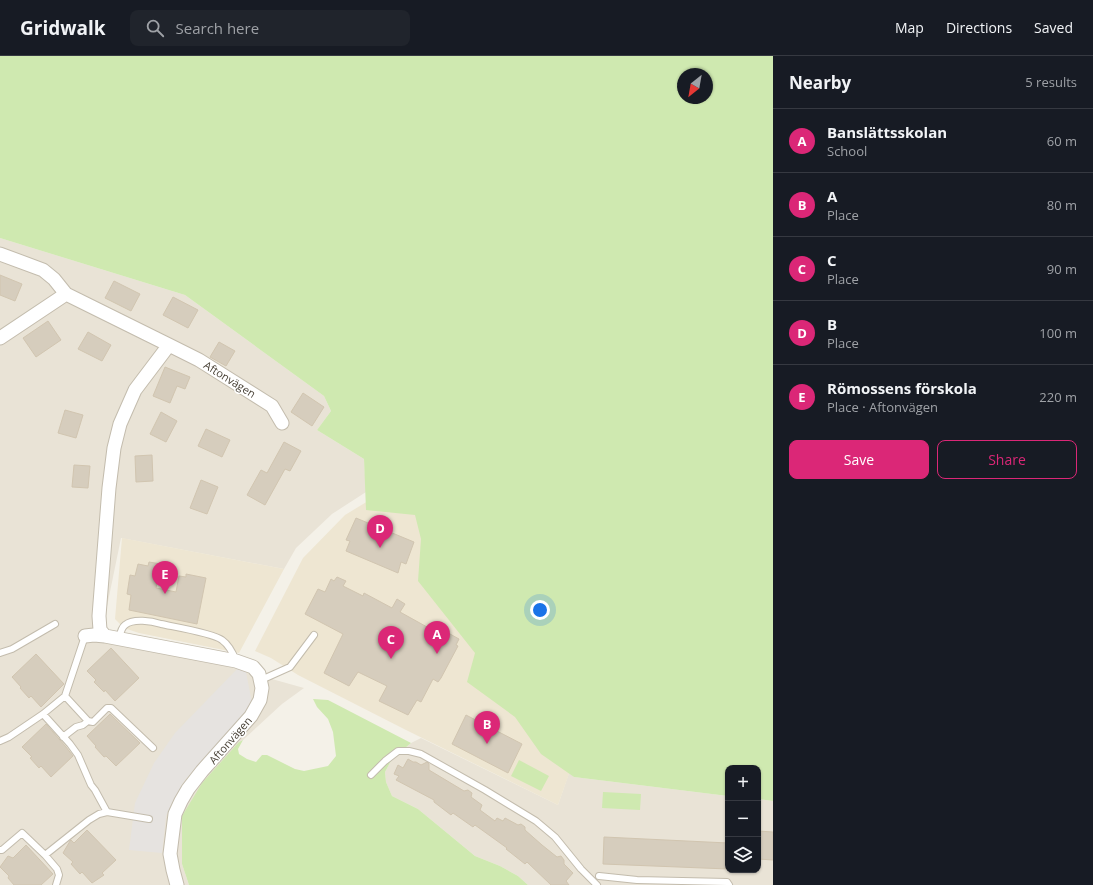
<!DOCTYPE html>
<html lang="en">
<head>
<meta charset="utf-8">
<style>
  :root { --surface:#171b24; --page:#20242c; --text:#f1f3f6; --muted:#9ea1a6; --line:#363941; --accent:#db2777 }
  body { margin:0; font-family:"Open Sans",sans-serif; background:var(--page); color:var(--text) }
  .controls { position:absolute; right:12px; bottom:12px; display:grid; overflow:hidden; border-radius:8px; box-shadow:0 1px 3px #0004 }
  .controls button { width:36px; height:36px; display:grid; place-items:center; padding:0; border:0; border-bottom:1px solid var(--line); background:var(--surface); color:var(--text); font:20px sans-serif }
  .compass { position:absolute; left:677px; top:12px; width:36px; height:36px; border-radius:50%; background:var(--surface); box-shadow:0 1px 3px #0004; rotate:211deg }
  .you { position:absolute; left:540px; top:554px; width:14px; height:14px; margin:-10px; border:3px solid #fff; border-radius:50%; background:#1a73e8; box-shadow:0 0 0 6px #1a73e833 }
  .badge { display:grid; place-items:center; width:26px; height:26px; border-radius:50%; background:var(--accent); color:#fff; font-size:13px; font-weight:700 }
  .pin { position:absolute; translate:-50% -33px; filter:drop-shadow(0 1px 2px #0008) }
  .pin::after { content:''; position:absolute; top:21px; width:14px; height:12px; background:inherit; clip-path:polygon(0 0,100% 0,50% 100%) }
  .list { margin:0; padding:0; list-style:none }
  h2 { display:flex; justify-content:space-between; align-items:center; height:52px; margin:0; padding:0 16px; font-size:17px }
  h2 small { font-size:13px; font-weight:400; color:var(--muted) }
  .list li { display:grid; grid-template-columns:26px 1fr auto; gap:12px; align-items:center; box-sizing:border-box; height:64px; padding:0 16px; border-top:1px solid var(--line) }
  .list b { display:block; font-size:15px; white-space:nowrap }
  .list p { margin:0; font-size:13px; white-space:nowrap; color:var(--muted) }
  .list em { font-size:13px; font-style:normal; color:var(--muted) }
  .actions { display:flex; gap:8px; padding:12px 16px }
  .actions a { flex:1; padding:9px 0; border:1px solid var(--accent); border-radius:8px; text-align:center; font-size:14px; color:var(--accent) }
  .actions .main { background:var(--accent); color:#fff }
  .icon { flex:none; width:22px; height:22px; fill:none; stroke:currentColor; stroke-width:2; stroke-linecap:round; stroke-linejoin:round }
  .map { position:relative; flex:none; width:773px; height:829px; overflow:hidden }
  header { display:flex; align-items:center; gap:24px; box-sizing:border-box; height:56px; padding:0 20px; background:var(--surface); border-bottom:1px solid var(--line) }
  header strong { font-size:19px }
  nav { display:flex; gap:22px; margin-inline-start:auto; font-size:14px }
  .search { width:280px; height:36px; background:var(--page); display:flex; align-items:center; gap:10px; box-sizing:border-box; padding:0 14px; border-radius:8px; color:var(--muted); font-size:15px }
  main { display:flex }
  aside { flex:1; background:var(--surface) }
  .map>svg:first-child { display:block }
</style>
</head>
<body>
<header>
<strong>Gridwalk</strong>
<div class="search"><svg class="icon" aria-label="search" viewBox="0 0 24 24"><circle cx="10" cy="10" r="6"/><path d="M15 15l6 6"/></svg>Search here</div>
<nav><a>Map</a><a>Directions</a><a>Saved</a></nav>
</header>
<main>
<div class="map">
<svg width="773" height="829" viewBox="0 0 773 829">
  <rect width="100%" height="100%" fill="#f4f1e8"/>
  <path fill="#e9e3d6" d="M0,182L185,239L324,340L331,355L317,374L364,403L366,436L332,458L296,492L284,513L121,482L102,575L304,632L282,648L243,684L239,686L182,808L189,829H0Z
    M421,682L558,749L569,717L574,721L728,740V814H758V743L773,745V829H528L518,820L500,810L475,800L418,753L392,740L386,726L385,716L392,703L411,687Z"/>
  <path fill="#eee6d2" d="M373,442L654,477L558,749L404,673L298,619L271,602L255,595L303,502L345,459Z
    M122,482L284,513L239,597L139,577L124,572L115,563Z"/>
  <path fill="#cfe9b0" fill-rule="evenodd" d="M0,0H773V745L758,743V712H728V740L574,721L541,698L515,661L467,626L475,597L418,525L421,483L415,459L366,454L364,403L317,374L331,355L324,340L185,239L0,182ZM683,18H707V42H683Z
    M313,643L328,644L411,687L392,703L385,716L386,726L392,740L418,753L475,800L500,810L518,820L528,829H189L182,808V760L202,727L239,686L243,684L238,693L239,698L247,703L256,706L262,699H267L295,713L304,715L328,710L336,700L333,676L328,663L317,651Z
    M519,704L549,720L541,735L511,720Z
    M603,736L641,738L640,754L602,752Z"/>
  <path fill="#e6e3e0" d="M239,611L246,616L252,647L230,675L185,724L166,760L162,797L129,794L135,747L154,707L175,677Z"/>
  <path fill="#d6cdbd" stroke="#d1c5b0" d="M0,219L22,228L15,245L0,239Z
    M114,225L140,238L131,255L105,242Z
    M173,241L198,254L188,272L163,259Z
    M48,265L61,284L36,301L23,282Z
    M88,276L111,289L102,305L78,293Z
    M219,286L235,295L226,310L210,301Z
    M165,311L190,321L185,333L177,330L170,347L153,340Z
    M303,337L324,351L312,370L291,356Z
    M65,354L83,359L76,382L58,377Z
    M161,356L177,365L166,386L150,378Z
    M206,373L230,384L222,401L198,390Z
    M284,386L301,395L290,415L285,413L265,449L247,439L261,414L267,417Z
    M152,399L153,425L136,426L135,400Z
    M74,409L90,410L88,432L72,431Z
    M201,424L218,431L207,458L190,452Z
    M356,462L414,486L406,508L401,506L398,517L346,495L350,485L346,484Z
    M149,506L161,508L156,532L176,536L179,520L186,521V518L206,522L197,568L129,554L131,539L127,538L130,519L135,520L138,508L148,510Z
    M337,521L346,525L343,530L363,540L364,537L392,552L397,543L405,548L400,556L427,571L426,573L446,585L450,578L459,583L456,589L458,590L441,622L438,626L433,623L421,646L417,644L408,659L379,645L387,630L358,616L349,630L324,617L343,578L305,558L318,533L325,536L331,523L334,525Z
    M111,592L139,622L115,645L105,634L104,636L94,626L96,624L87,615Z
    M36,598L64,628L41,651L31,640L29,642L20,632L21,631L12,621Z
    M110,658L140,687L116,710L106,700L104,701L95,691L96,690L87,680Z
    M466,659L522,688L508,717L452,688Z
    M46,668L66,691L73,700L51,721L41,710L39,712L30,702L32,701L22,691Z
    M408,703L413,706H416L421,709L427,706L429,708V714L464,735L468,734L472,737L471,741L482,749L480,754L495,765L497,762L503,765L505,762L518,769L521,768L525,771V774L542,789L557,801L561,800L564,804V808L573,817L566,825L569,829H551L527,806L525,808L506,793L507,792L475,769L473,771L453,757L451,759L434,746V744L396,724L399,720L394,718L398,709L403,712Z
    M87,774L116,804L102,817L104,819L92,827L82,816L80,818L71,808L73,806L63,797L70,785L71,784L74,787Z
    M758,775L773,776V804L758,803Z
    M604,781L728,787V813L603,808Z
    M26,789L53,818L41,829H14L8,822L9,820L0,811L8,800L13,802Z"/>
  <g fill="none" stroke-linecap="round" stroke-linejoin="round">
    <g stroke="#c3bcad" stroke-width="8">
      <path id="lane" d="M119,583C120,578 121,572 125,569C133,562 152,565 161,568C175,571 213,577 222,584C229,589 233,597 236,605
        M0,597L12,593L55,568
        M261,624L290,611L314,579
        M65,640L88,665
        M43,658L70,688L78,699L91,729L95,734L107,756
        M63,681L76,671L83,669L88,665L93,666L107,652H111L153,692
        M0,685L9,681L43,658L65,640L85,580
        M371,719L385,705L398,695H409L421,698L485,734L536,765L555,781L581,813L597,829
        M0,794H2L22,777L45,799L57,813L59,819L56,829
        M45,799L89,764L99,758L107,756L149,763
        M599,820L637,824L727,826L729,829"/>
    </g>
    <g stroke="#c3bcad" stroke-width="15">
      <path id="street" d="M0,198L43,214L54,223L66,238L169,289L135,334L120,368L114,392L109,432L99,560L100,574L105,580
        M0,282L66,238
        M169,289L199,304L272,350L282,367
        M85,580L94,579L105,580L236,605L253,611L259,618L262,632L260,644L251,660L202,715L188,733L181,745L175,758L170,798L173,814L177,829"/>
    </g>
    <use href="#lane" stroke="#fff" stroke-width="6"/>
    <use href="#street" stroke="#fff" stroke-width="13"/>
  </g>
  <g text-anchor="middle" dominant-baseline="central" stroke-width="3" stroke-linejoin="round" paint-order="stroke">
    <g font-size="11" fill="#484136" stroke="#fff">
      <text transform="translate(230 323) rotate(32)">Aftonvägen</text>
      <text transform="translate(230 684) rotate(-49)">Aftonvägen</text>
    </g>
  </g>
</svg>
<div class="controls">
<button>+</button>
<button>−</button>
<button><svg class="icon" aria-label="layers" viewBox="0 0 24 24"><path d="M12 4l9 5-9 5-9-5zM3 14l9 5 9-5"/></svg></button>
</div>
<svg class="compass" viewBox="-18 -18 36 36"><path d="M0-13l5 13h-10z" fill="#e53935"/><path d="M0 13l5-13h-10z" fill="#9ea1a6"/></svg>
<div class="you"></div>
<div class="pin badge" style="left:437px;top:598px">A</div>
<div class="pin badge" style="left:487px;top:688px">B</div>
<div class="pin badge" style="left:391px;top:603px">C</div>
<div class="pin badge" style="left:380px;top:492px">D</div>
<div class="pin badge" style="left:165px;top:538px">E</div>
</div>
<aside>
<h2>Nearby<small>5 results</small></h2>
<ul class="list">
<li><span class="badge">A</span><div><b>Banslättsskolan</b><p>School</p></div><em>60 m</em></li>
<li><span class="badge">B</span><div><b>A</b><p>Place</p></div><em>80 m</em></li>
<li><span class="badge">C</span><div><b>C</b><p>Place</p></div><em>90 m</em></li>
<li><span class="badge">D</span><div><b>B</b><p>Place</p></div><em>100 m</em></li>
<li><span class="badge">E</span><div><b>Römossens förskola</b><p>Place · Aftonvägen</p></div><em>220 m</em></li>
</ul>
<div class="actions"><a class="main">Save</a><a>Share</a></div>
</aside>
</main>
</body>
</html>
